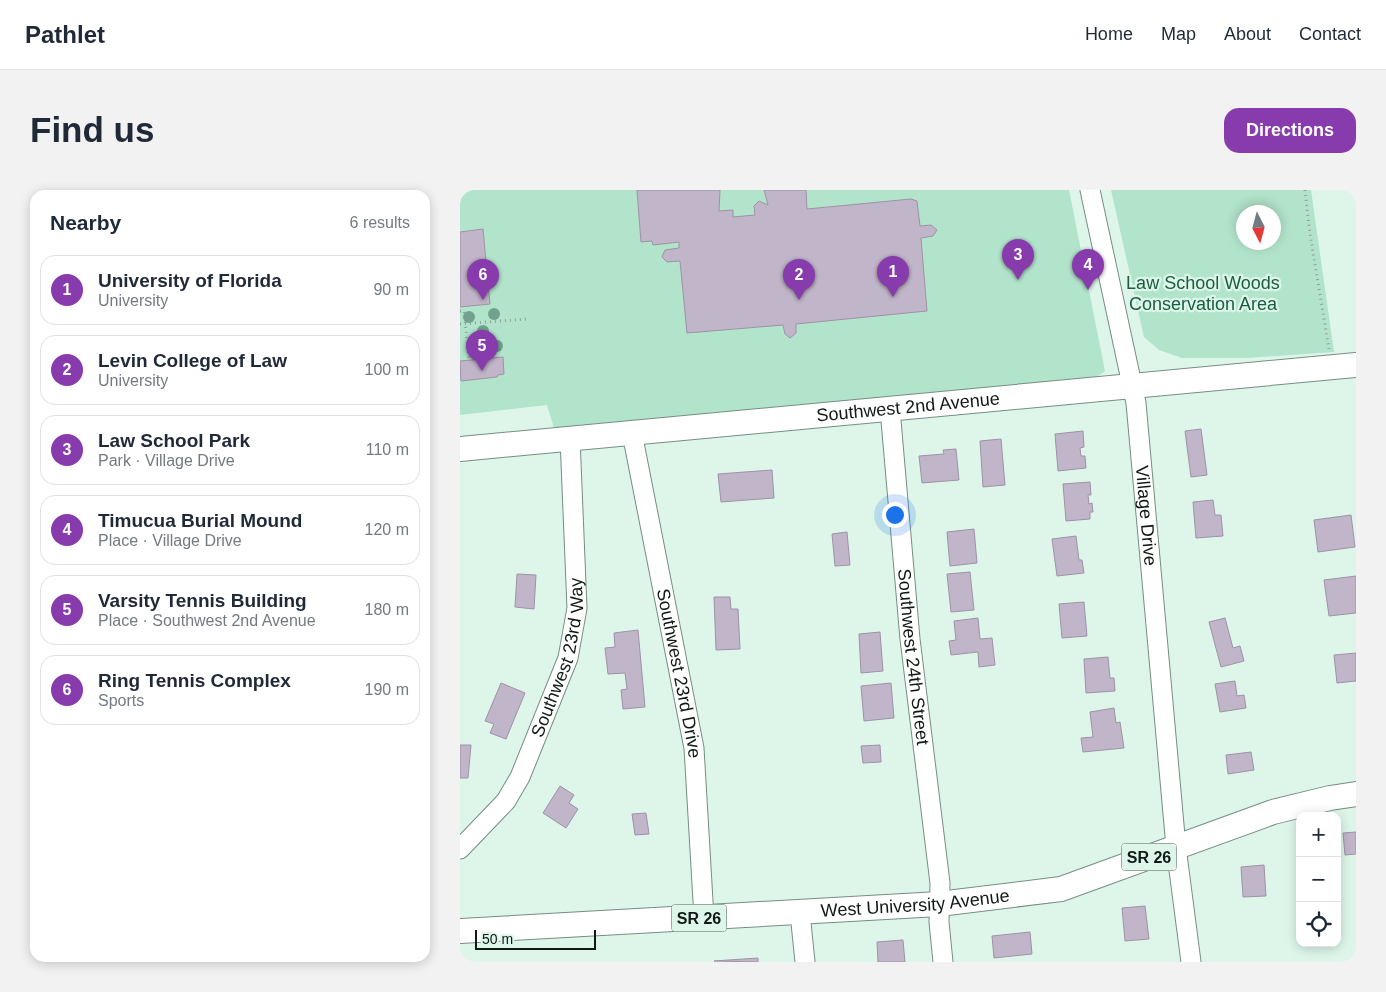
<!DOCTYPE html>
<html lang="en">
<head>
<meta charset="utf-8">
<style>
  :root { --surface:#fff; --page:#f2f2f3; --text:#1f2937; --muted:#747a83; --line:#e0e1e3; --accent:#883bac }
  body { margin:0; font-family:Arial,sans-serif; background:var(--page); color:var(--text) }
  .controls { position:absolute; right:15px; bottom:15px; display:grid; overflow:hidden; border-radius:10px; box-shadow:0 2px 12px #0003 }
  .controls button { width:45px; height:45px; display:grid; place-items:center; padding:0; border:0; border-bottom:1px solid var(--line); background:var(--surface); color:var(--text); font:25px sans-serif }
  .compass { position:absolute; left:776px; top:15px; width:45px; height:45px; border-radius:50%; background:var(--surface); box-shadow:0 2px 12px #0003; rotate:174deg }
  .scale { position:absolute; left:15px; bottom:12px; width:121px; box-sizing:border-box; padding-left:5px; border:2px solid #101915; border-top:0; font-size:14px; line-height:18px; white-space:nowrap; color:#101915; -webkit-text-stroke:4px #def6ea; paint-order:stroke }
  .you { position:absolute; left:434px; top:324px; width:18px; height:18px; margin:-12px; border:4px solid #fff; border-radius:50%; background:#1a73e8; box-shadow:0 0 0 8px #1a73e833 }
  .badge { display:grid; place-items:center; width:32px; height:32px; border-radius:50%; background:var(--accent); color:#fff; font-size:16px; font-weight:700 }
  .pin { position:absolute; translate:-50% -41px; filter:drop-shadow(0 1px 2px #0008) }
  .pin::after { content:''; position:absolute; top:26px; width:18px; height:15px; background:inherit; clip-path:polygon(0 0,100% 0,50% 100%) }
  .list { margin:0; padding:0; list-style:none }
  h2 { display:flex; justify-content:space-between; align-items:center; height:65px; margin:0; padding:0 20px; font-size:21px }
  h2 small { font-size:16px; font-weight:400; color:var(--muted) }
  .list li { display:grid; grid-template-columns:32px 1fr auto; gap:15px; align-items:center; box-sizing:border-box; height:70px; margin:0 10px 10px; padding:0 10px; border:1px solid var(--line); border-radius:15px }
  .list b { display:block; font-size:19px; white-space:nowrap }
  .list p { margin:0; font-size:16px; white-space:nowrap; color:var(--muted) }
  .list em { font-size:16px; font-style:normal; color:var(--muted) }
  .icon { flex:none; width:28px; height:28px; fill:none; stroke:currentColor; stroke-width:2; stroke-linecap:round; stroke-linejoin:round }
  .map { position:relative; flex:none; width:896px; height:772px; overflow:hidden; border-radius:15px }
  header { display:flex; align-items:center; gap:30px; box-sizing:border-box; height:70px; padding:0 25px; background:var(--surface); border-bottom:1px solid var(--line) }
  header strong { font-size:24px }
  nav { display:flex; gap:28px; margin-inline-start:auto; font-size:18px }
  .intro { display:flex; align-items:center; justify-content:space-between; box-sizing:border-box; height:120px; padding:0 30px }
  h1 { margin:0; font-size:35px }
  .button { padding:12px 22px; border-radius:15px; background:var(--accent); color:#fff; font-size:18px; font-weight:700 }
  main { display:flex; gap:30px; padding:0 30px }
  aside { flex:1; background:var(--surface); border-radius:15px; box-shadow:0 2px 12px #0003 }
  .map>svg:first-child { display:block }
</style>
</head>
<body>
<header>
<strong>Pathlet</strong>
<nav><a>Home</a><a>Map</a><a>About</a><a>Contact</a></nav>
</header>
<div class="intro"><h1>Find us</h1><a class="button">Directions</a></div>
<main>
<aside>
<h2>Nearby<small>6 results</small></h2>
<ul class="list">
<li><span class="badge">1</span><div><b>University of Florida</b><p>University</p></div><em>90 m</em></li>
<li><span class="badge">2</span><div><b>Levin College of Law</b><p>University</p></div><em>100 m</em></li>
<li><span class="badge">3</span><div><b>Law School Park</b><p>Park · Village Drive</p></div><em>110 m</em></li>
<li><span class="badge">4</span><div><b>Timucua Burial Mound</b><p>Place · Village Drive</p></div><em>120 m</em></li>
<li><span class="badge">5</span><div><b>Varsity Tennis Building</b><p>Place · Southwest 2nd Avenue</p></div><em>180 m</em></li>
<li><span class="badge">6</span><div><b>Ring Tennis Complex</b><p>Sports</p></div><em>190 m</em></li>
</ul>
</aside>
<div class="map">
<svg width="896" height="772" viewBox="0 0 896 772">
  <rect width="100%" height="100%" fill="#def6ea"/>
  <path fill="#b2e3cb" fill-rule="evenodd" d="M0,0H609L645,181L635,188L94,238L87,215L0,225Z
    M651,0H851L874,162L787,168H722L699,160L684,147ZM814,22V52H784V22Z"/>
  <path fill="#c1b5c9" stroke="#9f92a6" d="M177,0H260L259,21L273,20V27L295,25L294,16L299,11L308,15L304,0H346L347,19L451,9L457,11L460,36L471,35L477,40L473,46L461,48L467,121L336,134V143L330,148L325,144L323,135L227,143L220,71L207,72L202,67L205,60L219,58V52L193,55L192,51L181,52Z
    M23,39L30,114L0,117V42Z
    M43,167L44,184L38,185L37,187L1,191L0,171Z
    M741,239L747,285L731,287L725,241Z
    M623,241L624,257L620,258L621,266H625L626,278L598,281L595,244Z
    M541,249L545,295L523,297L520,251Z
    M496,259L499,290L462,293L459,266L484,264L483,260Z
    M312,280L314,308L261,312L258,284Z
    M630,292L631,305H628L629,314L632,313L633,322H630V329L606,331L603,294Z
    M753,310L755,325H761L763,346L736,348L733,312Z
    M891,325L895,357L858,362L854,330Z
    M514,339L517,373L490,376L487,342Z
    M387,342L390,375L375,376L372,344Z
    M616,346L619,370H622L624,383L597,386L592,349Z
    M510,382L514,420L491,422L487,384Z
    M57,384L76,385L74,419L55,417Z
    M896,386V423L869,426L864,390Z
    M254,407H270L271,419H278L280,459L256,460Z
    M624,412L627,446L602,448L599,414Z
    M518,428L520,449L532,448L535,475L519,477L518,462L491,465L489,451L496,450L494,431Z
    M765,428L773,458L780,456L784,471L761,477L749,432Z
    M178,440L185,517L163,519L161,500L167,499L165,483L148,484L145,458L155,457L154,443Z
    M420,442L423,481L401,483L399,444Z
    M896,463V491L877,493L874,465Z
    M648,467L650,488H654L655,501L626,503L624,469Z
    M775,491L777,506L784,505L786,518L760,522L755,494Z
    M41,493L65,503L46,549L30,543L34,534L25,531Z
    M431,493L434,528L404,531L401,496Z
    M654,518L656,533L660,532L664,558L623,562L621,548L633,547L630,522Z
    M0,555H11L8,588H0Z
    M420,555L421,572L403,573L401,556Z
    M791,562L794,580L768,584L766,565Z
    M100,596L114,605L109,613L118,619L106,638L83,623Z
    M186,623L189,644L175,645L172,624Z
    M896,642V664L885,665L883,643Z
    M804,675L806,706L783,707L781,677Z
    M685,716L689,749L665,751L662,718Z
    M570,742L572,764L534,768L532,746Z
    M443,750L445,772H418L417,752Z
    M298,768V772L254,771Z"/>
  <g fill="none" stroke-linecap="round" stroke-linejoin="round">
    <g stroke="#778d82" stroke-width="21">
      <g id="minor">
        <path id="s1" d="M630,0L676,213L716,657L731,772"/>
        <path id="s2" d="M430,219L450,449L480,693L479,732L483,772"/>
        <path id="s3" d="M172,243L234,558L244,728"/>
        <path id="s4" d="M0,659L46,611L60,587L108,468L117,418L110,248"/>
        <path d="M340,723L345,772"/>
      </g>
    </g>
    <g stroke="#778d82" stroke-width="26">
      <g id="major">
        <path id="s5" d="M0,259L896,175"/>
        <path id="s6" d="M0,741L479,714L601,699L813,622L870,608L896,604"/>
      </g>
    </g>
    <path stroke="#8fa198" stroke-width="3" stroke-dasharray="1 4" stroke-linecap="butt" d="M845,0L850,44L869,159
      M0,121H4L9,170
      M0,134L67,129"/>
    <use href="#minor" stroke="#fff" stroke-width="19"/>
    <use href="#major" stroke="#fff" stroke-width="24"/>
  </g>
  <g fill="#72a28e">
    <circle cx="34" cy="124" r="6"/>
    <circle cx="9" cy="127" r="6"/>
    <circle cx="23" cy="141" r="6"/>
    <circle cx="37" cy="156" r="6"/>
    <circle cx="24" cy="159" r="6"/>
  </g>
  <g text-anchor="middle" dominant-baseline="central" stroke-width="4.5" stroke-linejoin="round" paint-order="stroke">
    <g fill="#def6ea" stroke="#4e5b55" stroke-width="1">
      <rect x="661.5" y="653.5" width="55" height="27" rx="4"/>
      <rect x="211.5" y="714.5" width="55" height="27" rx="4"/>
    </g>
    <g font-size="16" font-weight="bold" fill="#101915">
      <text x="689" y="667">SR 26</text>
      <text x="239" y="728">SR 26</text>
    </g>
    <g font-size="18" fill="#195d43" stroke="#def6ea">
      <text x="743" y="93">Law School Woods<tspan x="743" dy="21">Conservation Area</tspan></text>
    </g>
    <g font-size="18" fill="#101915" stroke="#def6ea">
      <text stroke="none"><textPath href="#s5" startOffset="450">Southwest 2nd Avenue</textPath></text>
      <text stroke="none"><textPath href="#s1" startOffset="331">Village Drive</textPath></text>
      <text stroke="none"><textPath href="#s4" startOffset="221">Southwest 23rd Way</textPath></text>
      <text stroke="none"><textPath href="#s2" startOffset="249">Southwest 24th Street</textPath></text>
      <text stroke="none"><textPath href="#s3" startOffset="245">Southwest 23rd Drive</textPath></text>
      <text stroke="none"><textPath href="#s6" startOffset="456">West University Avenue</textPath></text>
    </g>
  </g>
</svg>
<div class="controls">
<button>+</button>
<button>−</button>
<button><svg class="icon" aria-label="locate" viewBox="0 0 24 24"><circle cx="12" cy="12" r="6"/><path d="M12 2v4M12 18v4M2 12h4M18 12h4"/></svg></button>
</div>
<svg class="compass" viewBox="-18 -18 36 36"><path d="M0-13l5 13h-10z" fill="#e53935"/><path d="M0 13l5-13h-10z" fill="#747a83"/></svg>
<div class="scale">50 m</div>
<div class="you"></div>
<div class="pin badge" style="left:433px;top:107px">1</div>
<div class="pin badge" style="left:339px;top:110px">2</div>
<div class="pin badge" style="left:558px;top:90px">3</div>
<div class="pin badge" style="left:628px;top:100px">4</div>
<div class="pin badge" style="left:22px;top:181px">5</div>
<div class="pin badge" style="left:23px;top:110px">6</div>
</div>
</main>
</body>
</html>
